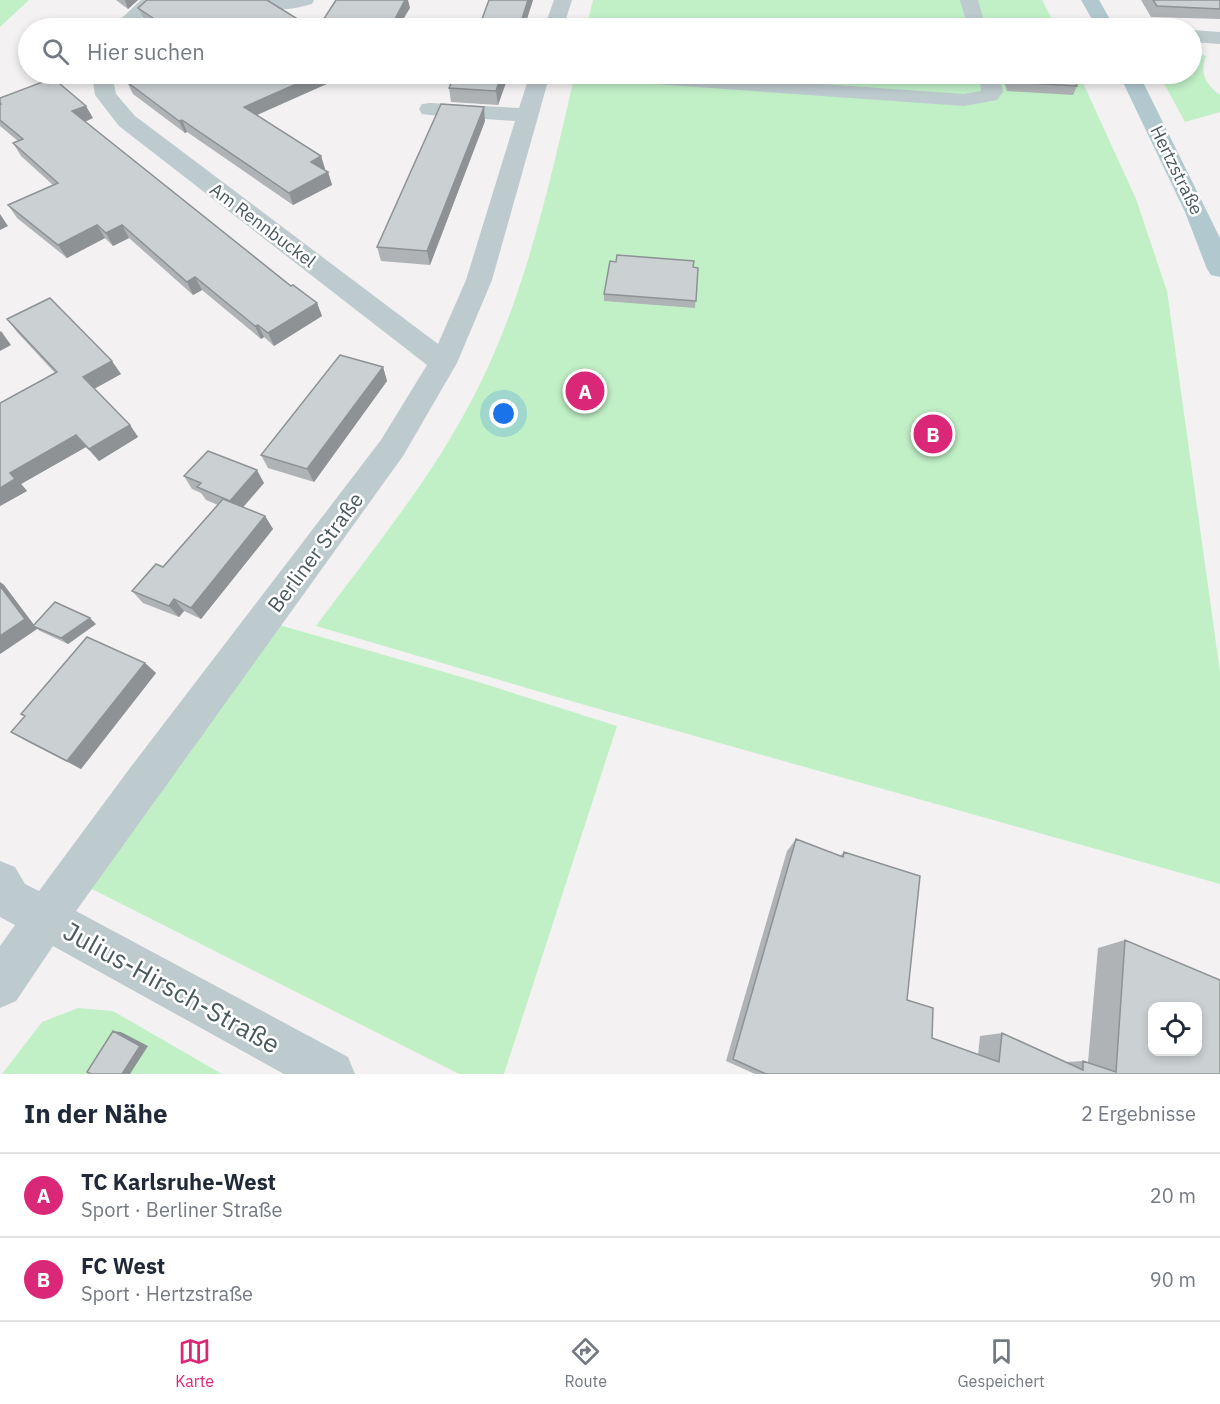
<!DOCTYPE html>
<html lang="de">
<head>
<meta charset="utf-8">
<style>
  :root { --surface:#fff; --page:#f2f2f3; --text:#1f2937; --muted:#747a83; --line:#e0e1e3; --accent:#db2777 }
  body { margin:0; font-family:"IBM Plex Sans",sans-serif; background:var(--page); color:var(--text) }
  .controls { position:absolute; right:18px; bottom:18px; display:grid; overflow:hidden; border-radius:12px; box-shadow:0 3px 9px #0003 }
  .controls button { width:54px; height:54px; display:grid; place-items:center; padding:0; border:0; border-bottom:2px solid var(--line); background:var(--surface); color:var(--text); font:30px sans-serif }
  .you { position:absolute; left:504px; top:414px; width:21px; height:21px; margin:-15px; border:4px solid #fff; border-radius:50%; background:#1a73e8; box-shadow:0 0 0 9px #1a73e833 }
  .badge { display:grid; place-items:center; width:39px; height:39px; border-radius:50%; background:var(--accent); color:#fff; font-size:20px; font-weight:700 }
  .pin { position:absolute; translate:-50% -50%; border:3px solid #fff; box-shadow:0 2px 6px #0006 }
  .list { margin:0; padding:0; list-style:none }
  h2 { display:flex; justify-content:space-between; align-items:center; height:78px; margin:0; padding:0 24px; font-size:26px }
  h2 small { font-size:20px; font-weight:400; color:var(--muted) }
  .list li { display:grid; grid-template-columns:39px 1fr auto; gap:18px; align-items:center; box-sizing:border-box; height:84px; padding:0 24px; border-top:2px solid var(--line) }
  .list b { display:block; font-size:22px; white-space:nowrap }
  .list p { margin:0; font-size:20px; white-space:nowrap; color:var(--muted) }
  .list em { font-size:20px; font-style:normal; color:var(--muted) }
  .icon { flex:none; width:33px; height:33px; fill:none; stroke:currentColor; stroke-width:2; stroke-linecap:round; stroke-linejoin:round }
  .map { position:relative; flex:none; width:1220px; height:1074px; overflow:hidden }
  .search { position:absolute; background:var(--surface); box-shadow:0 3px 9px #0003; left:18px; right:18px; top:18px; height:66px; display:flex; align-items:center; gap:15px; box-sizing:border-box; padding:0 21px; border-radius:33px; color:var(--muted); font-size:22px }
  .sheet { height:246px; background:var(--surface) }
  nav { display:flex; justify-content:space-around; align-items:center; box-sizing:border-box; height:84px; border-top:2px solid var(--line); background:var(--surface); font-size:16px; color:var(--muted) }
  nav a { display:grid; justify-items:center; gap:3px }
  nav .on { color:var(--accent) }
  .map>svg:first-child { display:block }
</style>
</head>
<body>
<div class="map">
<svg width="1220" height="1074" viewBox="0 0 1220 1074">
  <rect width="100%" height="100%" fill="#f3f1f2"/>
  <path fill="#c1f0c7" d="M0,0H29L0,27Z
    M593,0H1042L1057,28H586Z
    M1192,52L1206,56C1199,72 1206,85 1220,95V112L1185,122L1159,74H1192Z
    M575,74H1079L1136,199L1167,291L1220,672V884L585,705L316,626C366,558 421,492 462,418C522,313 548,190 575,74Z
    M279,625L472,680L617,726L504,1074H459L90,888Z
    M78,1008L113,1011L222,1074H2L42,1022Z"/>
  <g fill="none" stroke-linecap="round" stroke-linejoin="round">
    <path fill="#bdcace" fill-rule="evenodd" d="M141,0H161L131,28H111Z
      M261,0H314L312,4C297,8 271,15 261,0Z
      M554,0H572L563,28H544Z
      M960,0H978L986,28H968Z
      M1192,30L1220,32V44L1192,42Z
      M92,74H112L116,94L135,116L438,344L466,280L515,121L430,115L422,114L419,109L422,104L430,103L519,108L530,74H550L492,280L457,363L403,456L76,911L348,1057L355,1074H284L53,946L16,1001L0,1008V946L15,925L0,917V861L15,867L25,884L39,891L130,768L381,440L427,365L119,126L95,95Z
      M588,74H678L964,94L981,91L979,74H999L1003,92L997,100L964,106L598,80L591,78Z"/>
    <path fill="#b1c8cf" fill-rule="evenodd" d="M1081,0H1099L1115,28H1097Z
      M1119,74H1139L1220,238V277L1211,275L1207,269L1185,212Z"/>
  </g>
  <path fill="#afb3b5" d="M116,0H138L128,9Z
    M533,0L524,28H483L482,19Z
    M1141,0H1220V19L1151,17Z
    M138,8L312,28H156L144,19Z
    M141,74H349L257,115L321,156L325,169H323L328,172L332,185L293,205L187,132L185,133L133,94L127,82L144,76Z
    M509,74L498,105L451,102L449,88Z
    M1002,74H1072L1077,86L1073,95L1007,91Z
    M0,98L93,118L85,122L291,286L317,303L322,316L274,346L264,337L261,339L202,290L193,295L129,238L113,246L105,238L67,258L17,218L8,205L53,185L21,156L13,143L18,141L0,126Z
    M485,121L430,265L381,261L377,247Z
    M693,267L698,268L695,308L604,301V294Z
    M7,319L121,374L94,389L130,425L138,437L99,461L86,447L21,484L27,491L0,506V403L55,373L17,332Z
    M383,367L387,381L314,482L268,468L261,455Z
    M184,476L264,483L243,507L265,516L273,529L201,619L184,611L179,617L143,603L132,591L163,567L218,505L206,500L201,493L192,489Z
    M0,582L4,585L34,625L96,624L68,644L40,631L36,628L37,629L0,654Z
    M145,663L156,673L81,769L26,741L11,732L25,717L21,714Z
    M796,839L840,856L844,852L907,1000L932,1038L978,1055L980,1036L1002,1033L1066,1062L1083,1061L1088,1062L1098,948L1125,940L1220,1074H755L726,1061L787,851Z"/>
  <path fill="#8e9294" d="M125,0H138L128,9Z
    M400,0H408L410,8L398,28L395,19Z
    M528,0H533L524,28H519Z
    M439,21L440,28H421Z
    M319,74H349L248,119L244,107Z
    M502,74H509L498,105L496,91Z
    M86,106L93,118L79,124L72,111Z
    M484,107L485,121L430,265L427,251Z
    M182,120L187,132L185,133L179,121Z
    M321,156L325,169L315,174L311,162Z
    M328,172L332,185L293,205L289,193Z
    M0,214L8,226L0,230Z
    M97,225L105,238L67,258L58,245Z
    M122,225L129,238L113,246L106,233Z
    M195,277L202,290L193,295L187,282Z
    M317,303L322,316L274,346L268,333Z
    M258,325L264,337L261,339L255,326Z
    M1,331L11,345L0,351V332Z
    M112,361L121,374L92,390L83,377Z
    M383,367L387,381L314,482L307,469Z
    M130,425L138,437L99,461L89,449Z
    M76,435L86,447L21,484L27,491L0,506V488L10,473Z
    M257,470L264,483L238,513L230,501Z
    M265,516L273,529L201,619L191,608Z
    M0,582L4,585L37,629L0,654Z
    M174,599L184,611L179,617L169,606Z
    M90,618L96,624L68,644L61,638Z
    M145,663L156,673L81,769L67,761Z
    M113,1031L121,1032L148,1046L130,1074H122Z"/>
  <path fill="#cbd0d3" stroke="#8e9294" stroke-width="1.5" fill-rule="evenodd" d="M147,0H267L312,28H168L138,8Z
    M336,0H405L395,19L439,21L421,28H318Z
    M489,0H528L519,28H487L482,19Z
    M1153,0H1220V9L1157,6Z
    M150,74H319L244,107L321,156L311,162L328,172L289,193L182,120L179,121L127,82Z
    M455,74H502L496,91L449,88Z
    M1008,74H1072L1077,86L1011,82Z
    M53,78L86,106L72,111L291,286L293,285L317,303L268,333L258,325L255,326L195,277L187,282L122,225L106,233L97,225L58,245L8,205L58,183L13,143L23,139L0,120V104H1L0,102V98Z
    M441,104L484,107L427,251L377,247Z
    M617,255L694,261L693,267L698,268L696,301L604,294L610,261L616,262Z
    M50,298L112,361L83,377L130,425L89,449L76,435L10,473L15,479L0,488V403L57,372L7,319Z
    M340,355L383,367L307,469L261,455Z
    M208,451L257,470L230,501L197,487L201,483L184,476Z
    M223,499L265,516L191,608L174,599L169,606L132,591L156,564L163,567Z
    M0,586L25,619L0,636Z
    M55,602L90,618L61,638L33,626Z
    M87,637L145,663L67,761L11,732L25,716L21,714Z
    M796,839L843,857L844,852L920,876L907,1000L933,1008L932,1038L999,1062L1002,1033L1083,1070V1061L1116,1072L1125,940L1220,980V1074H766L733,1059ZM1152,1006H1197V1052H1152Z
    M113,1031L140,1046L122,1074H91L87,1072Z"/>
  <g text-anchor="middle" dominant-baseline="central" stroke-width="5" stroke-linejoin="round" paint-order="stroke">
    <g font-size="18" fill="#495a5f" stroke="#fff">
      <text transform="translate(1177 170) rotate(64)">Hertzstraße</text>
      <text transform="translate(263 225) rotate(37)">Am Rennbuckel</text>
    </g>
    <g font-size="21" fill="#495a5f" stroke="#fff">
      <text transform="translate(315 552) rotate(-53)">Berliner Straße</text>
    </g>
    <g font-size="26" fill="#495a5f" stroke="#fff">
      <text transform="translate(172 987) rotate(29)">Julius-Hirsch-Straße</text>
    </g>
  </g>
</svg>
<div class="controls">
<button><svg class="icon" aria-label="locate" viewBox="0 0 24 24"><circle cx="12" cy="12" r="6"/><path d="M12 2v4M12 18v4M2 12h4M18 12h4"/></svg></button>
</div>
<div class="you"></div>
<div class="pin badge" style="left:585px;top:391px">A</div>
<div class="pin badge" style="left:933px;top:434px">B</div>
<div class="search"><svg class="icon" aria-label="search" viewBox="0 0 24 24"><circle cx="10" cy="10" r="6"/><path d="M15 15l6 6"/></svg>Hier suchen</div>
</div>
<section class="sheet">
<h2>In der Nähe<small>2 Ergebnisse</small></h2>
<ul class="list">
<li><span class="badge">A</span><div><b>TC Karlsruhe-West</b><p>Sport · Berliner Straße</p></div><em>20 m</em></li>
<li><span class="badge">B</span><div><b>FC West</b><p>Sport · Hertzstraße</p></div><em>90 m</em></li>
</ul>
</section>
<nav>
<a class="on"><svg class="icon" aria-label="map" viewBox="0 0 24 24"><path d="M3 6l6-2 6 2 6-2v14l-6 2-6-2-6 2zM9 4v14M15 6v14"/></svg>Karte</a>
<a><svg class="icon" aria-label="directions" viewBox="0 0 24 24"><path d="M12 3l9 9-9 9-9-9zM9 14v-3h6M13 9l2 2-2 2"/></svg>Route</a>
<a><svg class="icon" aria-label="saved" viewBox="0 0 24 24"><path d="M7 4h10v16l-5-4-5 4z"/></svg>Gespeichert</a>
</nav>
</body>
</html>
